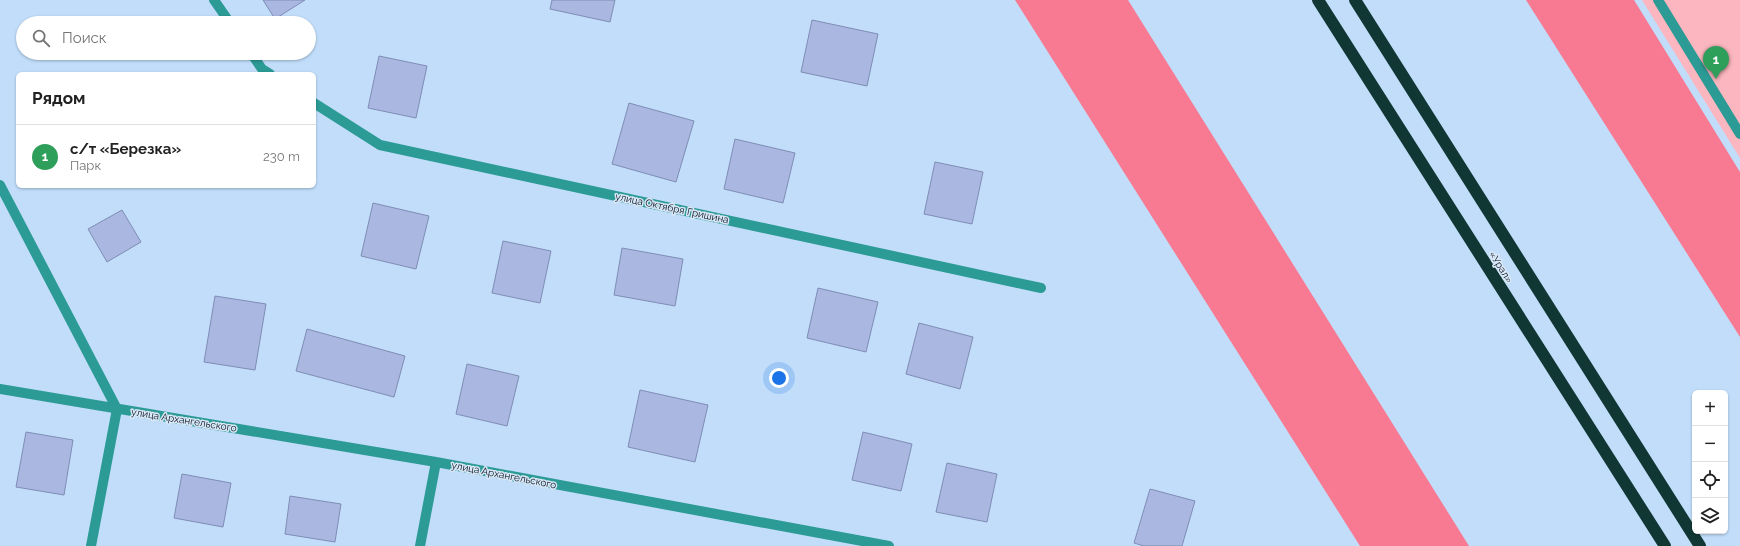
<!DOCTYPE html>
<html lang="ru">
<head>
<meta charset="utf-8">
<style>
  :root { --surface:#fff; --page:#f2f2f2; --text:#222; --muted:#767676; --line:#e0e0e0; --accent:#7c3aed }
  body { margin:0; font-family:Raleway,sans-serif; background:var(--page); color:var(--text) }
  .controls { position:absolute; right:12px; bottom:12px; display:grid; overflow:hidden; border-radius:6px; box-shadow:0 1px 3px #0004 }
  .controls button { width:36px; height:36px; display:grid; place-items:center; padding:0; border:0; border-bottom:1px solid var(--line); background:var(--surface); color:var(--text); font:20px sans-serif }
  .you { position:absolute; left:779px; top:378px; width:14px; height:14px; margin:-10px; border:3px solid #fff; border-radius:50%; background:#1a73e8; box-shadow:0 0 0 6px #1a73e833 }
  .badge { display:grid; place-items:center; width:26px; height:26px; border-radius:50%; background:var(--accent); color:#fff; font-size:13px; font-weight:700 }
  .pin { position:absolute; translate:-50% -33px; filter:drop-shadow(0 1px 2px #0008) }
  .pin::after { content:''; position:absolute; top:21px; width:14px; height:12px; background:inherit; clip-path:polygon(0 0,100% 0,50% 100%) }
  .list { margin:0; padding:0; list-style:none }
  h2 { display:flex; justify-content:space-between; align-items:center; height:52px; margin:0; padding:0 16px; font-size:17px }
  h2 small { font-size:13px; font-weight:400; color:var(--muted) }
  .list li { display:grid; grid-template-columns:26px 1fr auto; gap:12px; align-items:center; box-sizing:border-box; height:64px; padding:0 16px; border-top:1px solid var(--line) }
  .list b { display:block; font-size:15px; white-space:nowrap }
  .list p { margin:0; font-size:13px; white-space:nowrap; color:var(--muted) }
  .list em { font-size:13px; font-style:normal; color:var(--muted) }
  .icon { flex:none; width:22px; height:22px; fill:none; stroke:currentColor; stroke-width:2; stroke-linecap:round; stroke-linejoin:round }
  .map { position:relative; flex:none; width:1740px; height:546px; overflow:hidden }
  .search { position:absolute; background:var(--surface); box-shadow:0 1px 3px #0004; left:16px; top:16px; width:300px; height:44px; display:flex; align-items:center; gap:10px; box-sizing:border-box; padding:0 14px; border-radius:22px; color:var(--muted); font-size:15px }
  .panel { position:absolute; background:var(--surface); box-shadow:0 1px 3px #0004; left:16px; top:72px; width:300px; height:116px; border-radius:6px }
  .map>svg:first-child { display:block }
</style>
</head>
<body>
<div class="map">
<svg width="1740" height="546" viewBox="0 0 1740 546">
  <rect width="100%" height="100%" fill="#c1ddfa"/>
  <path fill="#fcb6bf" d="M1642,0H1740V158Z"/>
  <path fill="#f87a92" d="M1015,0H1128L1469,546H1360Z
    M1526,0H1634L1740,172V337Z"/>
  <path fill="#a9b7e1" stroke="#7f8db5" d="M263,0H305L275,19Z
    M552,0H615L610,22L550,9Z
    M812,20L878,34L867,86L801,72Z
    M379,56L427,66L416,118L368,108Z
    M629,103L694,121L676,182L612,164Z
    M735,139L795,153L783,203L724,189Z
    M935,162L983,172L972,224L924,214Z
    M373,203L429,216L416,269L361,256Z
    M122,210L141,242L107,262L88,229Z
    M503,241L551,251L540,303L492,293Z
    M622,248L683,259L675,306L614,295Z
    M818,288L878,302L866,352L807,338Z
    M215,296L266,304L255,370L204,362Z
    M919,323L973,337L960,389L906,374Z
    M307,329L405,356L394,397L296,371Z
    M467,364L519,376L507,426L456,414Z
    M640,390L708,405L695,462L628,447Z
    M26,432L73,440L64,495L16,487Z
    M863,432L912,444L901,491L852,480Z
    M947,463L997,474L987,522L936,512Z
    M182,474L231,483L223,527L174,518Z
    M1150,489L1195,501L1182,546H1144L1134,543Z
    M290,496L341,504L335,542L285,534Z"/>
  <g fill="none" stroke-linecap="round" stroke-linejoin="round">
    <path stroke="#2c9b95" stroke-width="10" d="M214,0L230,23
      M1658,0L1740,134
      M251,53L262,69L270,74
      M314,103L380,145L1041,288
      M0,185L117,409L91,546
      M0,389L436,462L889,546
      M420,546L436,462"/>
    <path stroke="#113735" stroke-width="12" d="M1318,0L1665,546
      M1355,0L1700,546"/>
  </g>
  <g text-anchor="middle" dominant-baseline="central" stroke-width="3" stroke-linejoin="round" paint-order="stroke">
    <g font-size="10" fill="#091522" stroke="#dae8f7">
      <text transform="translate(672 208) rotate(12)">улица Октября Гришина</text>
      <text transform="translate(1501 267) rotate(58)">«Урал»</text>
      <text transform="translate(184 420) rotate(9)">улица Архангельского</text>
      <text transform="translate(504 475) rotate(11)">улица Архангельского</text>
    </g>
  </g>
</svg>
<div class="controls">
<button>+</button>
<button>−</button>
<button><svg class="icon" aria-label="locate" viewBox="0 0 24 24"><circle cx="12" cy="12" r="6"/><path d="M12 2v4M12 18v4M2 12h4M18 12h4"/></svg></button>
<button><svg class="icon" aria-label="layers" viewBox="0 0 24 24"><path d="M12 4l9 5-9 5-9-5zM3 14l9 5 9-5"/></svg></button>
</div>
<div class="you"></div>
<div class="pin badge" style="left:1716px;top:79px;background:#2e9e5b">1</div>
<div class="search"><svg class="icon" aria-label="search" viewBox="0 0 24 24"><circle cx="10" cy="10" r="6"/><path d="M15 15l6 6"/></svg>Поиск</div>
<section class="panel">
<h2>Рядом<small></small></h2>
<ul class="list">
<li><span class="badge" style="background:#2e9e5b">1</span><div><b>с/т «Березка»</b><p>Парк</p></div><em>230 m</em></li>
</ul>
</section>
</div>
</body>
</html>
